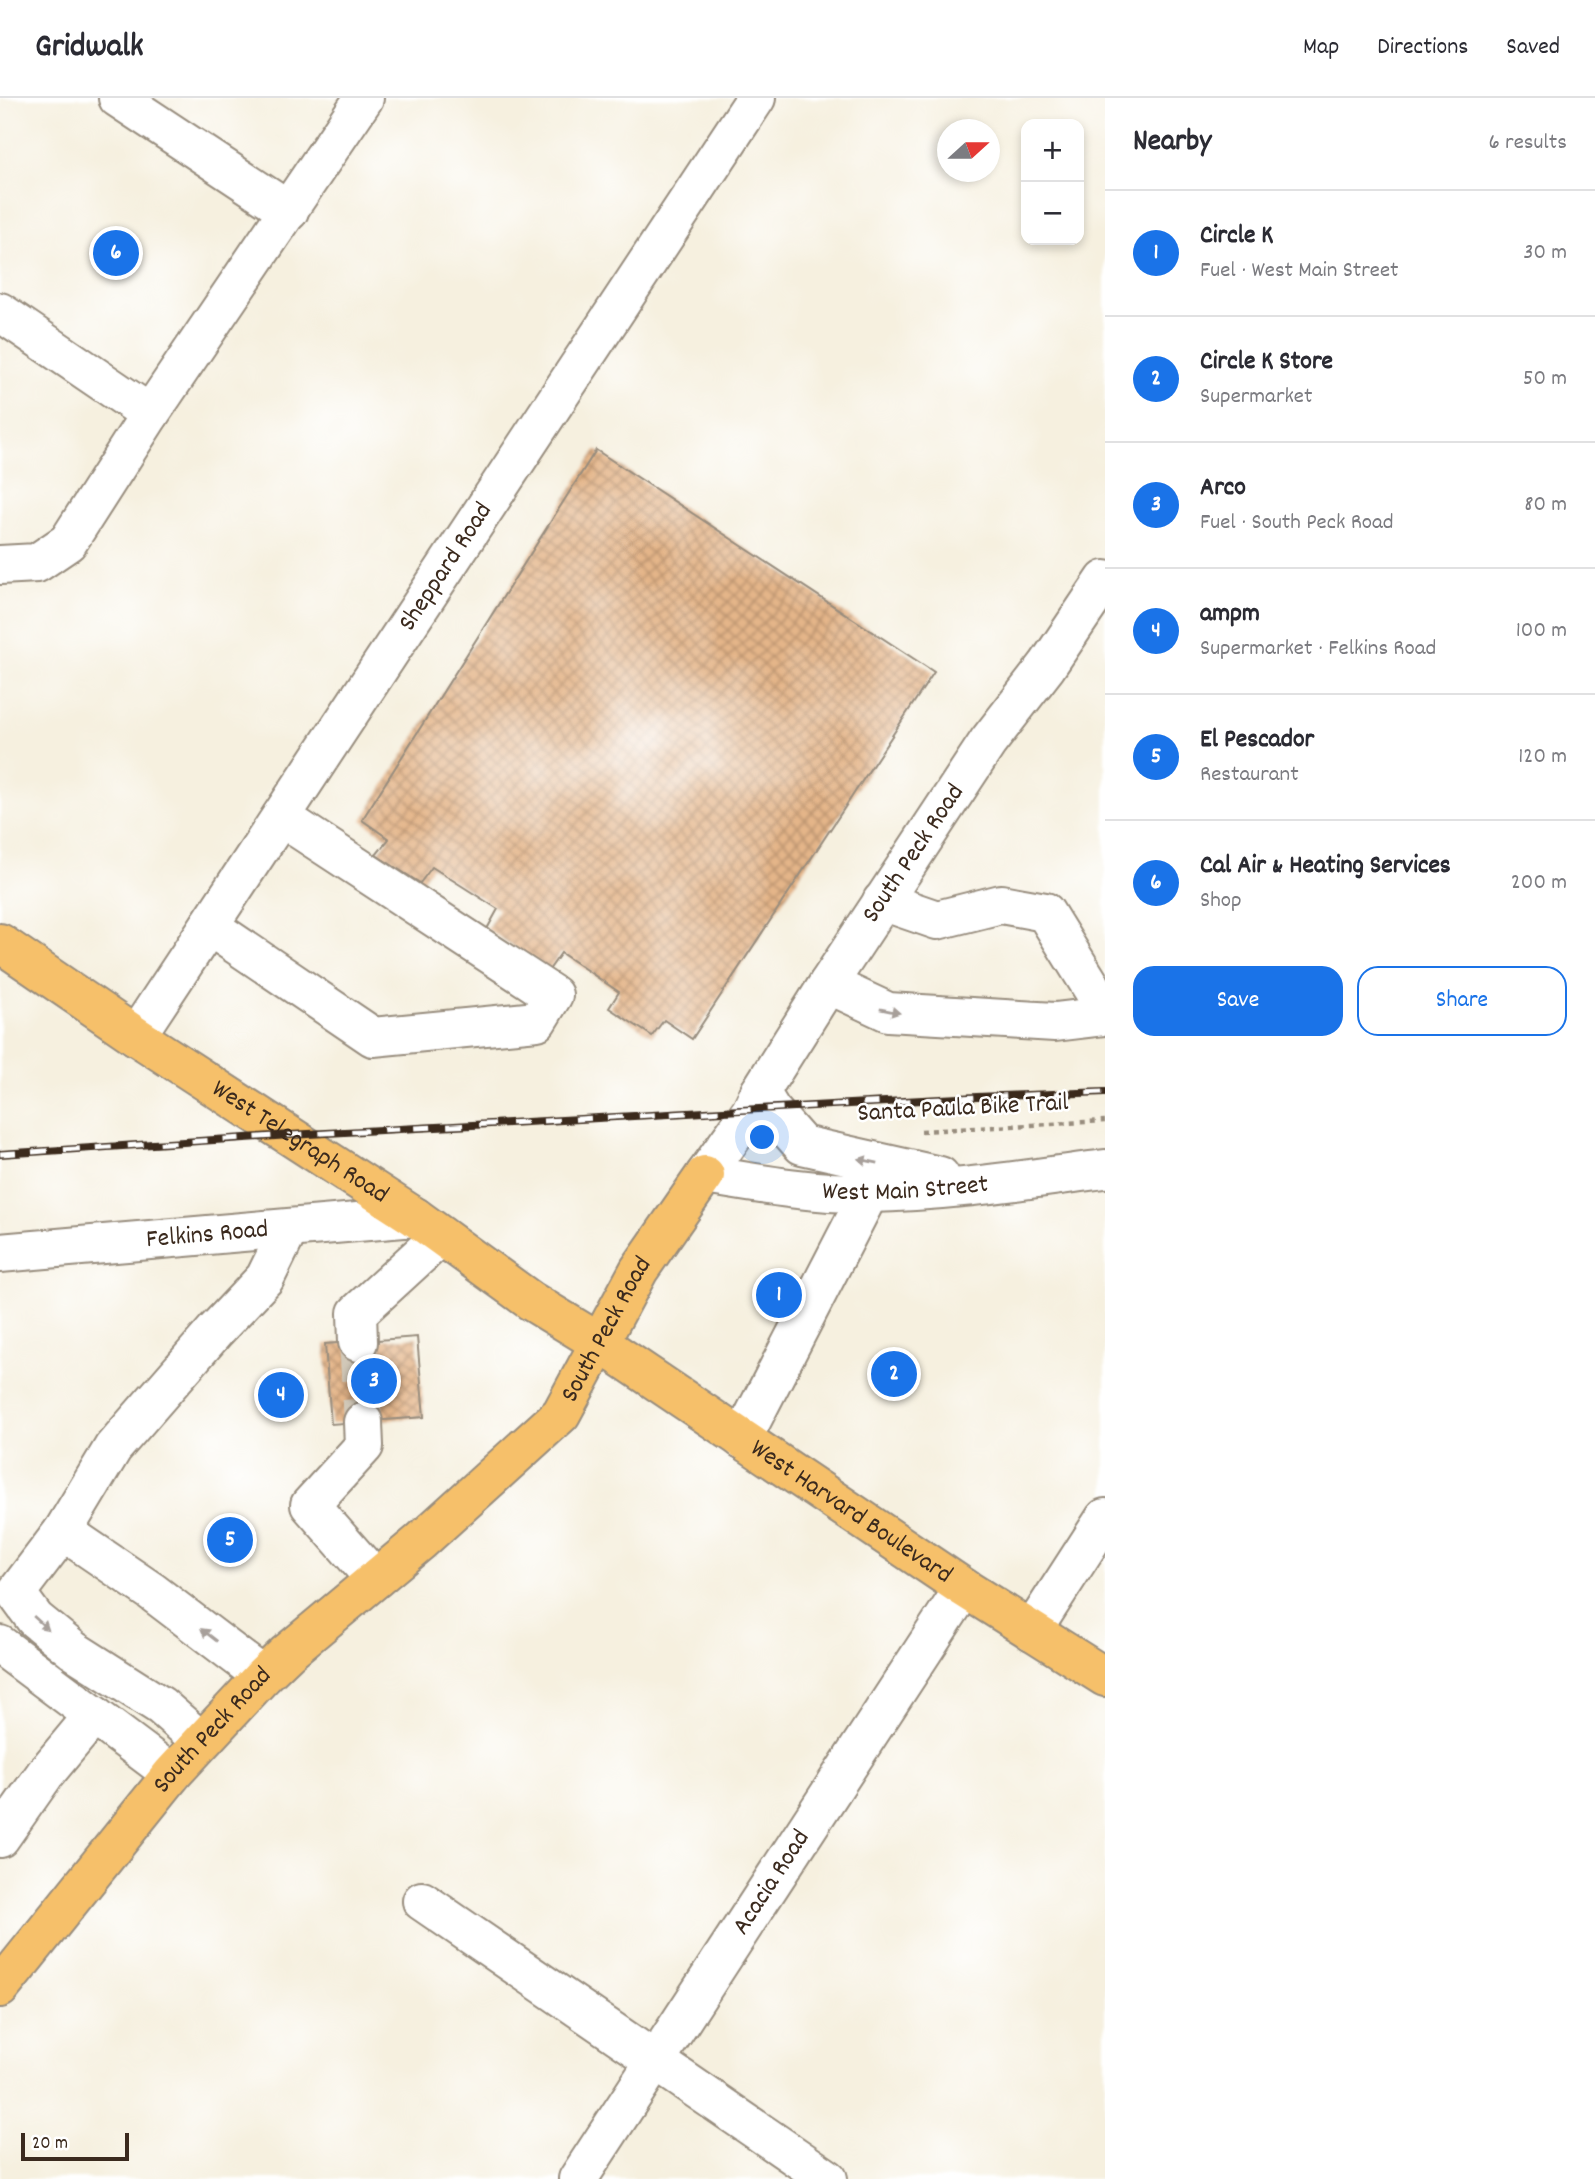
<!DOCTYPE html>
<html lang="en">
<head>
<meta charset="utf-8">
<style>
  :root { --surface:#fff; --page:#f7f7f7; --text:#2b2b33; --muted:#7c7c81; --line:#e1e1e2; --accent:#1a73e8 }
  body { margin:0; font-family:Dekko,sans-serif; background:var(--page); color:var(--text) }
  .controls { position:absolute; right:21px; top:21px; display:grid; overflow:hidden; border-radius:14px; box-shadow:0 4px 10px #0003 }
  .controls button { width:63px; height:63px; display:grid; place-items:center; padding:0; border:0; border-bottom:2px solid var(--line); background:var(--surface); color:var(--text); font:35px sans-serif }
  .compass { position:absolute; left:937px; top:21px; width:63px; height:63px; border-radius:50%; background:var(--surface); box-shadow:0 4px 10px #0003; rotate:69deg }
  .scale { position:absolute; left:21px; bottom:18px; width:108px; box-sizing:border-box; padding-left:7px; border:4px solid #3b2a1e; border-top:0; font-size:19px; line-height:24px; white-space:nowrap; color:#3b2a1e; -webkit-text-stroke:5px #fff; paint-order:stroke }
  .you { position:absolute; left:763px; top:1040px; width:24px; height:24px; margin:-18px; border:5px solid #fff; border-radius:50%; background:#1a73e8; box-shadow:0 0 0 10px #1a73e833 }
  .badge { display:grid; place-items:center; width:46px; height:46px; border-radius:50%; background:var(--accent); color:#fff; font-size:23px; font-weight:700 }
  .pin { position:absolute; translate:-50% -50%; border:4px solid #fff; box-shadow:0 2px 7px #0006 }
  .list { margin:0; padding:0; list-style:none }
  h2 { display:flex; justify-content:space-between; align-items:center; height:91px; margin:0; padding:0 28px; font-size:30px }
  h2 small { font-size:23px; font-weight:400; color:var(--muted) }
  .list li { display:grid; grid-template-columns:46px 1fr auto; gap:21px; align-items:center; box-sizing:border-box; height:126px; padding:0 28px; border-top:2px solid var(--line) }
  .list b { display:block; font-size:26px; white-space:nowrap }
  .list p { margin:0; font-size:23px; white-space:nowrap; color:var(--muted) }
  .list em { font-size:23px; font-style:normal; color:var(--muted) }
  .actions { display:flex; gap:14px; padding:21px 28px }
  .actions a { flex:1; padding:16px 0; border:2px solid var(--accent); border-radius:21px; text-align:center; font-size:24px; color:var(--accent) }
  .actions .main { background:var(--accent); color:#fff }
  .map { position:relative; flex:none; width:1105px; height:2081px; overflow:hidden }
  header { display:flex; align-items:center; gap:42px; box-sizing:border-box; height:98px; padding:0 35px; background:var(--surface); border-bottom:2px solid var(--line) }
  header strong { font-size:33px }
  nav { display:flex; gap:38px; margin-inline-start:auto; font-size:24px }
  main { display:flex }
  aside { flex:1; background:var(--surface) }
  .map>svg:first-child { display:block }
</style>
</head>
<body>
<header>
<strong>Gridwalk</strong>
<nav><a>Map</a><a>Directions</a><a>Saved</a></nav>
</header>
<main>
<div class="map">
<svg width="1105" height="2081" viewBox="0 0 1105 2081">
  <defs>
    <pattern id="building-cross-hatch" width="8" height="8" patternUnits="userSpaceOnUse" patternTransform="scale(1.75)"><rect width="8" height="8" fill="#e4b589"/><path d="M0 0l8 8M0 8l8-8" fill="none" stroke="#ba936f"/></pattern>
  </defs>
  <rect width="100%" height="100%" fill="#fff"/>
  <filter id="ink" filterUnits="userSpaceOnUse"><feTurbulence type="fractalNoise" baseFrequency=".0143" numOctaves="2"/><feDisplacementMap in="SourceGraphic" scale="14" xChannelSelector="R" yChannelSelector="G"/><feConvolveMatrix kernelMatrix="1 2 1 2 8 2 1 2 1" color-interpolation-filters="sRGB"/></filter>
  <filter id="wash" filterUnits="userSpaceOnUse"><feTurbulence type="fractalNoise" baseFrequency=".00686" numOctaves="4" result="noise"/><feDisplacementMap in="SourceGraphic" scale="28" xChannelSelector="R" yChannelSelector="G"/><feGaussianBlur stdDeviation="1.57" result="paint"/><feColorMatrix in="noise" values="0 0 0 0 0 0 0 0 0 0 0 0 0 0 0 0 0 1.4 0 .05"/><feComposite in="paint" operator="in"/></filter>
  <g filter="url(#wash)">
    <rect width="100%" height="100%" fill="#f6f0df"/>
    <g id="blocks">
      <path fill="url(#building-cross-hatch)" d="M596,352L934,574L692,941L664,922L652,938L609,910L619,894L561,855L549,872L487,831L498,811L432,769L420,785L376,757L389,741L362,722Z
        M417,1239L424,1319L331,1326L325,1246Z"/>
    </g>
  </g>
  <g filter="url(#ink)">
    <use href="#blocks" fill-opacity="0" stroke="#988d7e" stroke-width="2"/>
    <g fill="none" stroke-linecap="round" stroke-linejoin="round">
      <path stroke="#d1c8b8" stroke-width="38" stroke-dasharray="38 19" stroke-linecap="butt" d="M358,1244L363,1324"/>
      <g stroke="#988d7e" stroke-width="42">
        <g id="minor">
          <path d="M118,0L289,113"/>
          <path d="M0,214L150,316L364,0"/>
          <path d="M0,467L37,465L68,444L150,316"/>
          <path id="s1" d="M1105,482L1047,568L988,644L828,886L760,994L751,1013L705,1077C759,1086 815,1096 870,1095C949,1094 1027,1081 1105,1071"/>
          <path d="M882,803L937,822L1001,806L1045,814L1105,911"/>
          <path d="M209,828L373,939L537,923L553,897L281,719"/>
          <path d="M828,886L888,914L1055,924L1105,918"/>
          <path id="s2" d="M136,938L756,0"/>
          <path d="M760,994L771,1012L802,1047L940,1078"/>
          <path id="s3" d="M0,1155L415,1119"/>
          <path d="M358,1244L357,1215L441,1138"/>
          <path d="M363,1324L364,1348L310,1407L375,1481"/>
          <path d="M742,1341L869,1095"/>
          <path d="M63,1433L151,1493L263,1578"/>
          <path d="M1032,1533L1105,1420"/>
          <path d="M0,1547L172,1676"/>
          <path d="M201,1643L161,1608L73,1552L35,1521L16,1495L63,1433L113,1350L216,1232L265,1180L289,1131"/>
          <path d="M0,1740L45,1676L94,1617"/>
          <path d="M422,1803L828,2081"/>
          <path id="s4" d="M578,2081L964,1490"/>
        </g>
      </g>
      <g stroke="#988d7e" stroke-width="42">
        <g id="major">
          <path id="s5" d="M0,845L136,938L415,1119L531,1203L600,1245L964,1490L1105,1579"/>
          <path id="s6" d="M0,1890L172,1676L263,1578L287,1555L420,1444L561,1316L639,1172L705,1077"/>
        </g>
      </g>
      <path stroke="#988d7e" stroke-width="4.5" stroke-dasharray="5 5" stroke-linecap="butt" d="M921,1033L1105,1023"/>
      <use href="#minor" stroke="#fff" stroke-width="38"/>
      <use href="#major" stroke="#f6c06b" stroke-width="38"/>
      <g stroke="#3b2a1e" stroke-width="8">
        <path id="rail" d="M0,1056L290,1037L977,999L1105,994"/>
      </g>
      <use href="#rail" stroke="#fff" stroke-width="5" stroke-dasharray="16" stroke-linecap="butt"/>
    </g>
    <defs><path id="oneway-solid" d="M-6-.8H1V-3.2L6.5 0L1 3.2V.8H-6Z" transform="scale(1.75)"/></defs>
    <g fill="#a79f9a">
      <use href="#oneway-solid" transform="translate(890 913) rotate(12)"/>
      <use href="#oneway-solid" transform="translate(868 1063) rotate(-168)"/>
      <use href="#oneway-solid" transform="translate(41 1525) rotate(42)"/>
      <use href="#oneway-solid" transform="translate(209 1537) rotate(-142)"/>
    </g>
  </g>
  <g text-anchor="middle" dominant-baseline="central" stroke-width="5" stroke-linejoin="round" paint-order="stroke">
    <g font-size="26" fill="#3b2a1e" stroke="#fff">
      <text stroke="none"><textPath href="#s2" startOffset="562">Sheppard Road</textPath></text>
      <text transform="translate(914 756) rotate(-56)">South Peck Road</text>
      <text transform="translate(963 1011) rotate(-3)">Santa Paula Bike Trail</text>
      <text stroke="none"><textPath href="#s5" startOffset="360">West Telegraph Road</textPath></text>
      <text stroke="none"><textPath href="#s1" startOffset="919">West Main Street</textPath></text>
      <text stroke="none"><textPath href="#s3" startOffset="208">Felkins Road</textPath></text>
      <text stroke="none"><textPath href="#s6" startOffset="901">South Peck Road</textPath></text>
      <text stroke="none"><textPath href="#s5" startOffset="1024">West Harvard Boulevard</textPath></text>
      <text stroke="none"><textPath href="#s6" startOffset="334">South Peck Road</textPath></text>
      <text stroke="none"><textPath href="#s4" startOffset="354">Acacia Road</textPath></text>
    </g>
  </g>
</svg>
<div class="controls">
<button>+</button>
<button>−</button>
</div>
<svg class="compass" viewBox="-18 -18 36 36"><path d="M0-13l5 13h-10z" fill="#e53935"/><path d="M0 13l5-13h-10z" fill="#7c7c81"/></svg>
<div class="scale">20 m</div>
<div class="you"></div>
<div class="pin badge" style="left:779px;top:1197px">1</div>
<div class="pin badge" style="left:894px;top:1276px">2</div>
<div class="pin badge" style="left:374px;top:1283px">3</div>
<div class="pin badge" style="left:281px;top:1297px">4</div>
<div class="pin badge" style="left:230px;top:1442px">5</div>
<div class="pin badge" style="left:116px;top:155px">6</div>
</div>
<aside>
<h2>Nearby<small>6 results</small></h2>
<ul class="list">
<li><span class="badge">1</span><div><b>Circle K</b><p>Fuel · West Main Street</p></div><em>30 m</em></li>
<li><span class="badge">2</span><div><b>Circle K Store</b><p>Supermarket</p></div><em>50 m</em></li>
<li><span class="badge">3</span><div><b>Arco</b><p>Fuel · South Peck Road</p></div><em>80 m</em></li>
<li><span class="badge">4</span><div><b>ampm</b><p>Supermarket · Felkins Road</p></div><em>100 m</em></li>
<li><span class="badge">5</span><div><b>El Pescador</b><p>Restaurant</p></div><em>120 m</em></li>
<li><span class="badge">6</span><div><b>Cal Air &amp; Heating Services</b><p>Shop</p></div><em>200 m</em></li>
</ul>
<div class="actions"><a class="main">Save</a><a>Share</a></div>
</aside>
</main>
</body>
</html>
